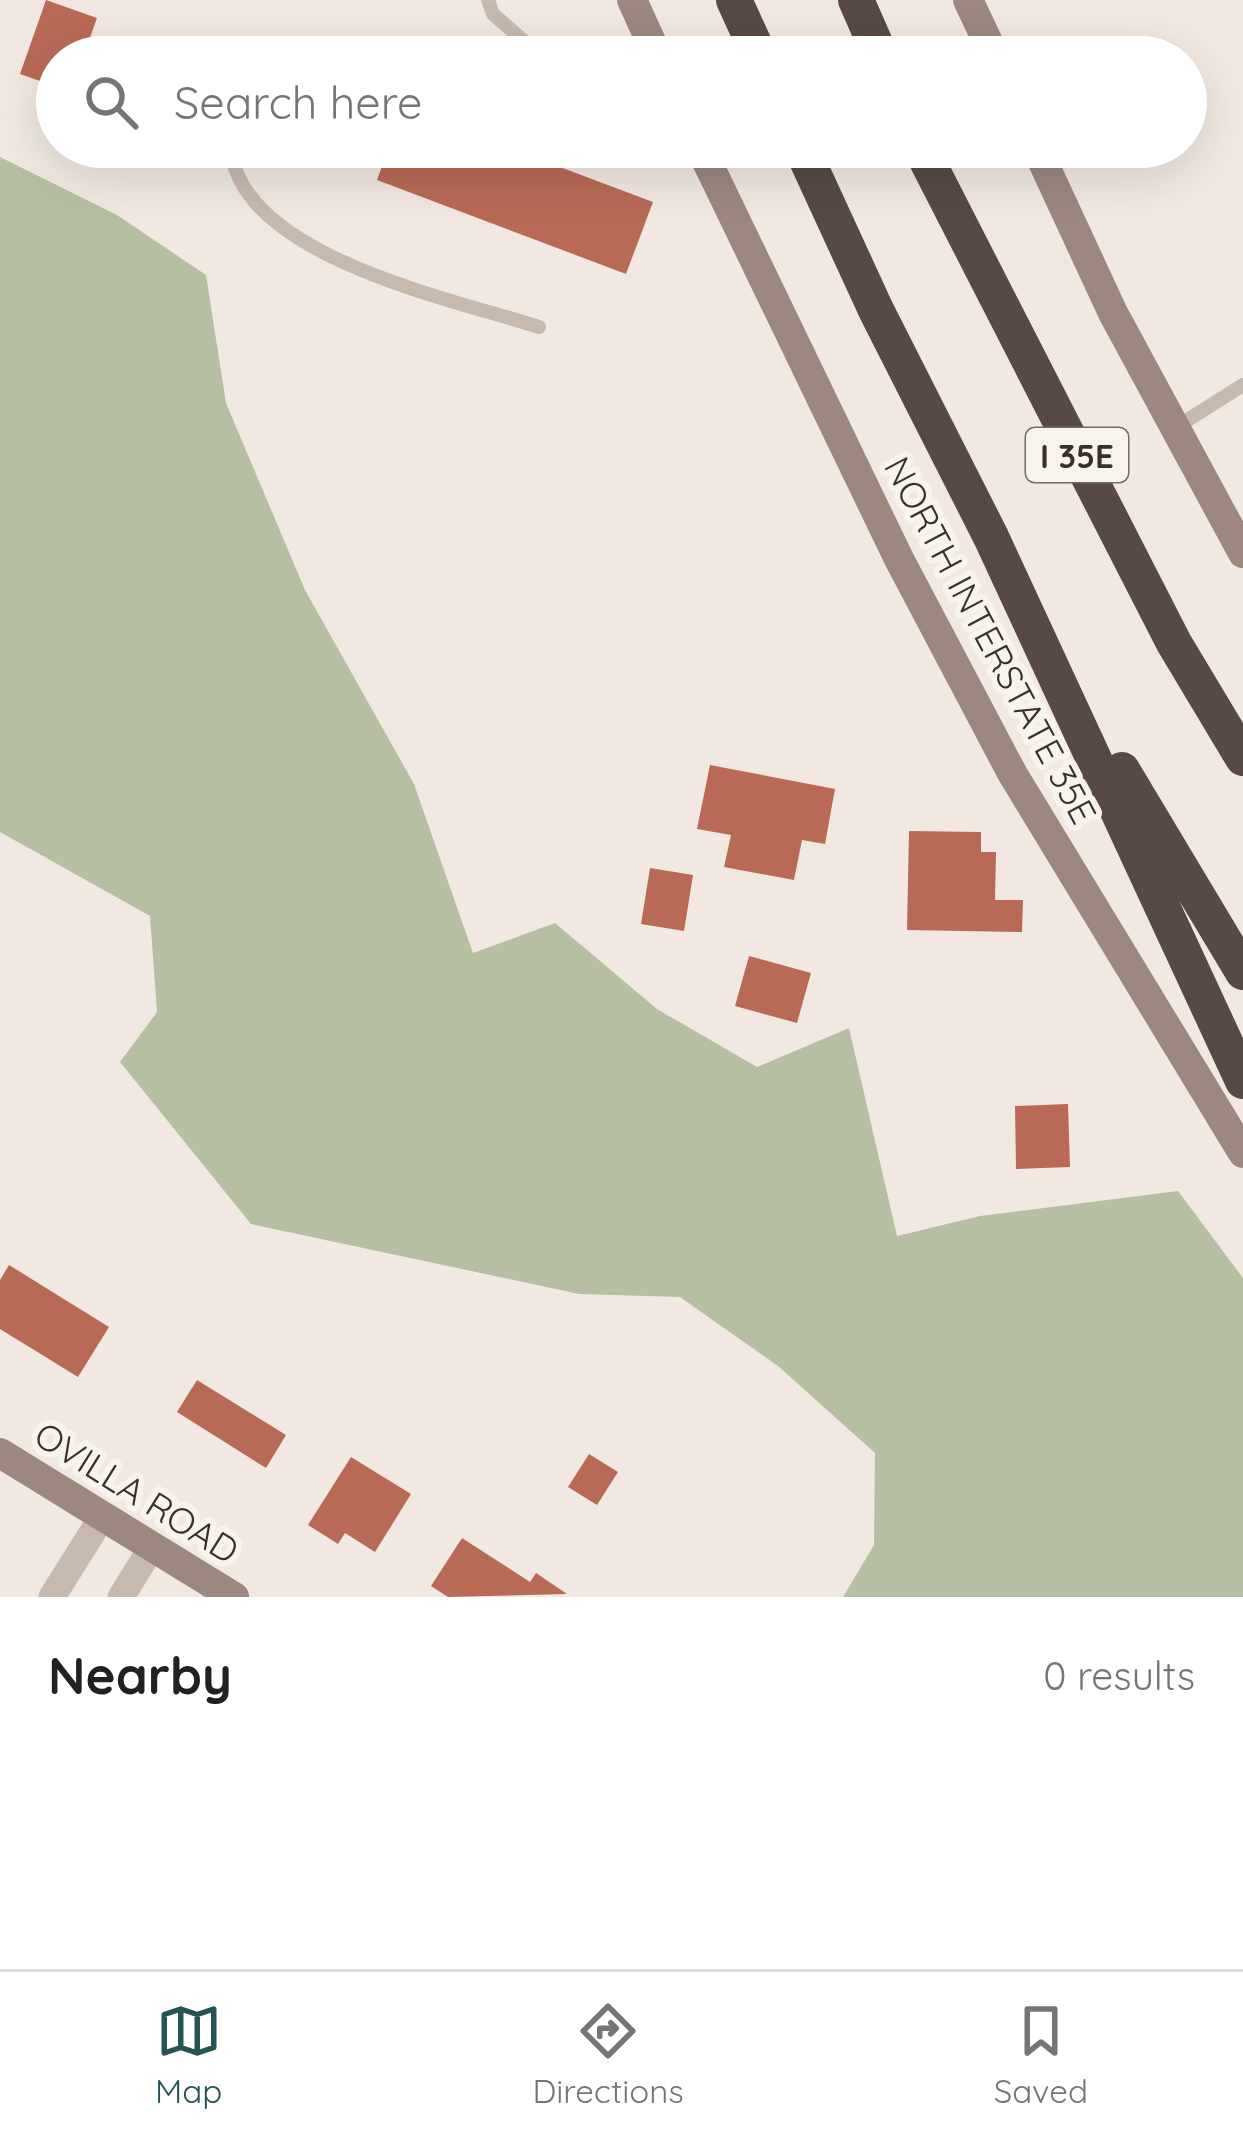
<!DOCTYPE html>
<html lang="en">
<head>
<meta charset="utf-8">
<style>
  :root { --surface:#fff; --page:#f2f2f2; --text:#202124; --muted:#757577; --line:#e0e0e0; --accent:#255455 }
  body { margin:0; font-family:Quicksand,sans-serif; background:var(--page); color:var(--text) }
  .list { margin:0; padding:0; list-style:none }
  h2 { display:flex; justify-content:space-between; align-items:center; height:156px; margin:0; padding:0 48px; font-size:51px }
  h2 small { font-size:39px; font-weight:400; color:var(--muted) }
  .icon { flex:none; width:66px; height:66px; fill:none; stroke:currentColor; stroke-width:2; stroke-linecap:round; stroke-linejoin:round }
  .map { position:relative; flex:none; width:1243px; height:1597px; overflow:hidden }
  .search { position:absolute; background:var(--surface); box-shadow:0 12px 48px #0002; left:36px; right:36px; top:36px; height:132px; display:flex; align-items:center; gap:30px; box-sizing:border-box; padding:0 42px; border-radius:66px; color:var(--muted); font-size:45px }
  .sheet { height:372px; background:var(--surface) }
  nav { display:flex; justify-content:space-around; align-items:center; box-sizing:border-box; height:168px; border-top:3px solid var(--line); background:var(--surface); font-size:33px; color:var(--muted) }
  nav a { display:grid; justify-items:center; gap:6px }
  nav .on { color:var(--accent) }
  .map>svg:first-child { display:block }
</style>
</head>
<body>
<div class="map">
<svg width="1243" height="1597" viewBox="0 0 1243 1597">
  <rect width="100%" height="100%" fill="#f1e9e1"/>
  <path fill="#b7bfa2" d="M0,157L117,215L206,275L226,403L305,590L414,784L473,953L555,923L657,1009L757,1067L849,1028L897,1236L980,1216L1178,1191L1243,1278V1597H843L874,1545L875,1453L778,1366L680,1297L579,1294L251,1224L120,1062L157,1012L150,916L0,832Z"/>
  <path fill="#b96a57" d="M46,0L97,18L83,57H57V87L20,74Z
    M375,147H507L653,202L626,274L377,180L387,152Z
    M710,765L835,789L825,844L802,840L794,880L724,867L731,835L697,829Z
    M909,831L981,832V852H996L995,900H1023L1022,932L907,930Z
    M650,868L693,875L684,931L641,924Z
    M749,956L811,973L797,1023L735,1006Z
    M1068,1104L1070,1167L1016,1169L1015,1106Z
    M9,1265L109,1327L78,1377L0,1329V1280Z
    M197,1380L286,1435L266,1468L177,1412Z
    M589,1454L618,1472L597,1505L568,1487Z
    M351,1457L411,1494L375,1552L345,1533L338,1544L308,1525Z
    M462,1538L530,1582L536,1573L567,1594L448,1597L431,1586Z"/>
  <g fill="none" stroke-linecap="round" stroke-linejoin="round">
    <path stroke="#c8b9ae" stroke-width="14" d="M488,0L493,14L542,57
      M265,57H349
      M231,147C238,256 453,299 539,327
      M1175,428L1243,385"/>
    <path stroke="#c8b9ae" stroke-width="27" d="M52,1597L102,1517
      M121,1597L152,1547"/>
    <path stroke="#9c887f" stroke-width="30" d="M632,0L658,57
      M968,0L995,57
      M700,147L899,559L1012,773L1243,1153
      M1036,147L1113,313L1243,553
      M0,1453L234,1597"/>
    <path stroke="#584944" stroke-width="36" d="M734,0L760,57
      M856,0L881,57
      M801,147L876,310L991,537L1243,1081
      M920,147L1174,643L1243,758
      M1122,770L1243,972"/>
  </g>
  <g text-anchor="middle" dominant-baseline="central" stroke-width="12" stroke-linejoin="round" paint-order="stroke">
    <rect fill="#f9f3ed" stroke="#726a66" stroke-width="3" x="1026" y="428" width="102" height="54" rx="9"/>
    <g font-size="33" font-weight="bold" fill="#382f2c">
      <text x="1077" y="455">I 35E</text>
    </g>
    <g font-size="36" fill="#382f2c" stroke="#f9f3ed">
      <text transform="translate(991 640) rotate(62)">NORTH INTERSTATE 35E</text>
      <text transform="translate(137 1492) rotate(32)">OVILLA ROAD</text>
    </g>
  </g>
</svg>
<div class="search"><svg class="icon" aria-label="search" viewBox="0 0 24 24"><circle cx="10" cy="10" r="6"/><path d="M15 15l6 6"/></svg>Search here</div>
</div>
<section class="sheet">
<h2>Nearby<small>0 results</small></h2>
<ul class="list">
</ul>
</section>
<nav>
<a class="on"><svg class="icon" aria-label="map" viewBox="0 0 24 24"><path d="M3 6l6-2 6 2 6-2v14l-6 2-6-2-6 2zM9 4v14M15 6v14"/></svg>Map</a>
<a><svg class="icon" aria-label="directions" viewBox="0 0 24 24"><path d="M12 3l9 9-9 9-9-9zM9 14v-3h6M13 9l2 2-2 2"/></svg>Directions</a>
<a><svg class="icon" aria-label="saved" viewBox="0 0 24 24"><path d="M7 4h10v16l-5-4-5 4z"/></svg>Saved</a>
</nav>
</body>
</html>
